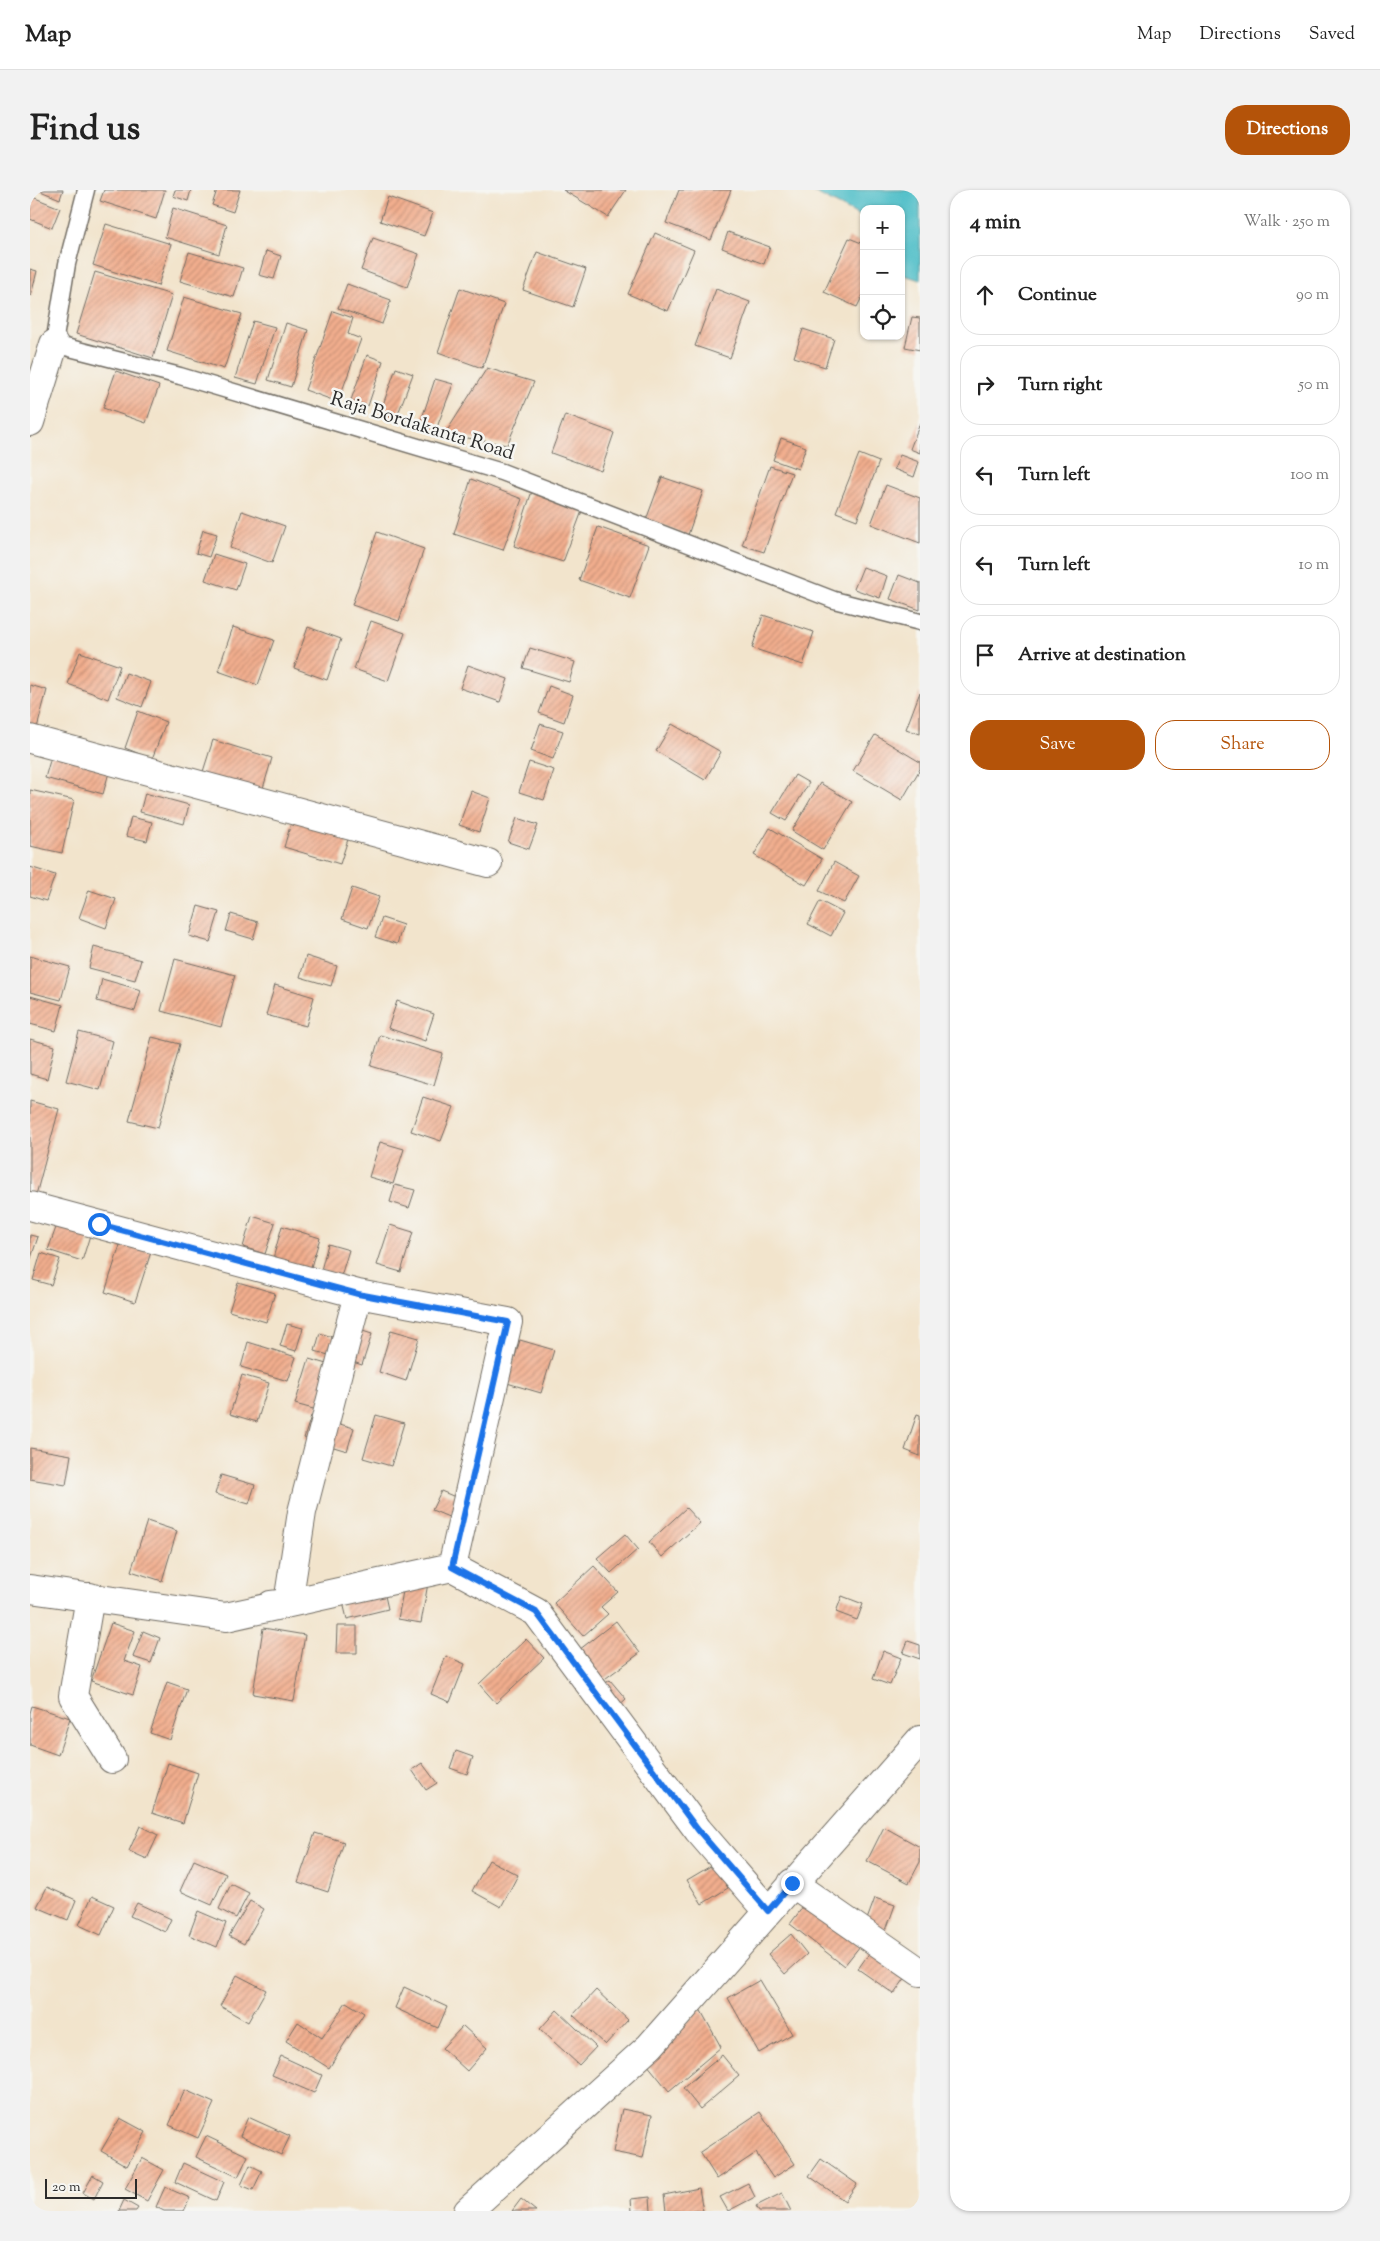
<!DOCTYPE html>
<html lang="en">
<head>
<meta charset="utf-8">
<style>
  :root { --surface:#fff; --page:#f2f2f2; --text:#222; --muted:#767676; --line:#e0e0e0; --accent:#b45309 }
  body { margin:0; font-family:"Sorts Mill Goudy",serif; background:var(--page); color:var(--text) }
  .controls { position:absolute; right:15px; top:15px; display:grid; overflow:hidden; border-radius:10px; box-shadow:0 1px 4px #0004 }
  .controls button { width:45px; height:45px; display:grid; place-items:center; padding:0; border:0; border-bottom:1px solid var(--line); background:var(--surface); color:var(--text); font:25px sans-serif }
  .scale { position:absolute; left:15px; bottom:12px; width:92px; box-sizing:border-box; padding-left:5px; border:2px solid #2b2b2b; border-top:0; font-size:14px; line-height:18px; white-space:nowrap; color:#2b2b2b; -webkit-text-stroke:4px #f6f6f2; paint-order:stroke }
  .stop { position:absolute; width:15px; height:15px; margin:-11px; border:4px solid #1a73e8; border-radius:50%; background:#fff }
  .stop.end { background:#1a73e8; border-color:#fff; box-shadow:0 1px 5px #0008 }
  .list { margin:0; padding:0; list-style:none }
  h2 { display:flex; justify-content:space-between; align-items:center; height:65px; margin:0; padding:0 20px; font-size:21px }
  h2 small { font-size:16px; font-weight:400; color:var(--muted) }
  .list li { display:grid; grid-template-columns:32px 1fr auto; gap:15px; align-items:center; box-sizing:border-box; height:80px; margin:0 10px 10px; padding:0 10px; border:1px solid var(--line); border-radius:20px }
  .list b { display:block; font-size:19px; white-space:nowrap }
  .list em { font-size:16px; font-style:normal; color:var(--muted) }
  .actions { display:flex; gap:10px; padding:15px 20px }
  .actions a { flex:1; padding:11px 0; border:1px solid var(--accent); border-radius:20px; text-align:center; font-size:18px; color:var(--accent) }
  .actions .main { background:var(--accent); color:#fff }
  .icon { flex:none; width:28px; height:28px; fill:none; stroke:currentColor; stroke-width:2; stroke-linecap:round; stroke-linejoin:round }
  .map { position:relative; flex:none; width:890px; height:2021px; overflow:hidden; border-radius:20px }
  header { display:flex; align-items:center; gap:30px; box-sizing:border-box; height:70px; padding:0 25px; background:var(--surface); border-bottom:1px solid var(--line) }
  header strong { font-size:24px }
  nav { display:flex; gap:28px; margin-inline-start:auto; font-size:18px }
  .intro { display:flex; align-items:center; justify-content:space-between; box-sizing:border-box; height:120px; padding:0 30px }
  h1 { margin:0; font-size:35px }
  .button { padding:12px 22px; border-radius:20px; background:var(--accent); color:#fff; font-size:18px; font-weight:700 }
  main { display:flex; gap:30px; padding:0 30px }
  aside { flex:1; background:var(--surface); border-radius:20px; box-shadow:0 1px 4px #0004 }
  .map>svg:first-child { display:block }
</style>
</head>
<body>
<header>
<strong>Map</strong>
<nav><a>Map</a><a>Directions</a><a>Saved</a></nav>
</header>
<div class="intro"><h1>Find us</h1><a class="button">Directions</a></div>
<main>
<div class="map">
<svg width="890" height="2021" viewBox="0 0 890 2021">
  <defs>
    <pattern id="building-hatch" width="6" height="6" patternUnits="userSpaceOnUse" patternTransform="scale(1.25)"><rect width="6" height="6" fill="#f2ae8e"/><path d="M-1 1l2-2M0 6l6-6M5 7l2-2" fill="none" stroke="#c48e74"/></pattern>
  </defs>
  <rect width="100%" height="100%" fill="#f6f6f2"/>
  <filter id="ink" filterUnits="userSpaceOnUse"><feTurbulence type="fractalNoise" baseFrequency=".02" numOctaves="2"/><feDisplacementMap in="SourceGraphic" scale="10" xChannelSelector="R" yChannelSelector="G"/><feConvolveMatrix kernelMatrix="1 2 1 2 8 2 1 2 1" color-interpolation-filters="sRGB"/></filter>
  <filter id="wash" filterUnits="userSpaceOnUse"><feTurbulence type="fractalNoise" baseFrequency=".0096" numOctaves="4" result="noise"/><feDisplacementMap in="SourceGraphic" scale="20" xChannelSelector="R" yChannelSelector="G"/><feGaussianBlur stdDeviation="1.12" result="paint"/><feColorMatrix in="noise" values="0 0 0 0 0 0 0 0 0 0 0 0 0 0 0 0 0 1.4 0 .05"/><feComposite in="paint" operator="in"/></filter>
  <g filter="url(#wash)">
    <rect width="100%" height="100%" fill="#f2e4cc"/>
    <path fill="#52c0c9" stroke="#3e767a" d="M780,0H890V90L871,84V19H834V28Z"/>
    <g id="blocks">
      <path fill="url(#building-hatch)" d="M8,0H33L30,9Z
        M74,0H135L126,29L70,11Z
        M145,0H161L158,11L143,6Z
        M187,0H210L203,22L182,15Z
        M533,0H596L578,27Z
        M649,0H701L681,50L636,33Z
        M0,6L30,18L22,38L0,29Z
        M358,7L403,23L394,46L350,31Z
        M143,18L197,35L189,64L135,47Z
        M76,34L141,54L128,96L63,75Z
        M698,42L740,57L734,74L692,58Z
        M625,43L664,60L638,121L598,104Z
        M343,48L389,64L377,97L331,80Z
        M819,48L834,54V103L827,117L794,102Z
        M236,61L251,66L244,89L229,85Z
        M159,62L213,78L204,107L150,91Z
        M507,62L556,79L543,117L493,100Z
        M0,79L7,81L1,106H0Z
        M65,82L142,105L123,168L46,144Z
        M317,94L361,110L352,134L308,118Z
        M430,98L474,114L452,178L408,162Z
        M686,99L720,112L700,168L665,156Z
        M154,107L212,124L194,179L137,161Z
        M303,121L323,128L318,144L331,149L308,212L275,200Z
        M882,127L890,128V160L875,157Z
        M223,131L245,137L227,194L205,188Z
        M256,133L278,140L261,197L238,190Z
        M773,139L804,149L795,177L764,167Z
        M337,165L353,171L338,216L321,210Z
        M366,178L383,184L366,229L350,223Z
        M457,178L504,192L477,255L415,244Z
        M86,181L129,196L116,233L73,218Z
        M405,189L423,194L406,240L390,234Z
        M535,225L584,243L571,281L521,263Z
        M890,233V263L880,259Z
        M751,248L776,257L768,279L743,270Z
        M829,264L849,272L827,330L806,322Z
        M870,265L889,272L884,287L864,279Z
        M740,276L762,283L734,362L712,355Z
        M632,287L673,301L658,345L616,330Z
        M441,289L492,309L473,360L424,344Z
        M856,295L890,308V353L841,334Z
        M502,301L552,321L533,372L484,356Z
        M212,321L255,336L242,373L200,358Z
        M568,337L619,355L600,408L549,390Z
        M173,340L187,344L179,367L166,363Z
        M347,342L394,359L369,431L322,415Z
        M184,364L215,374L206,400L175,390Z
        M833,377L857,386L850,408L824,399Z
        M869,385L890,393V420L860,409Z
        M733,425L784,442L773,475L722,458Z
        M341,431L375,443L358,491L324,479Z
        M203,437L244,450L228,495L188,481Z
        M278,437L311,449L297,490L264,478Z
        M500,458L545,472L539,492L493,478Z
        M50,462L90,476L78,509L38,494Z
        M438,475L478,489L470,512L430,498Z
        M96,483L121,492L112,517L87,507Z
        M0,495L17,500L7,538L0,536Z
        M519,496L543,505L534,532L509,523Z
        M890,502V544L876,539Z
        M108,521L136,532L122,569L95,558Z
        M510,534L533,541L523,569L501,561Z
        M642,534L691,562L675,590L626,561Z
        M845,545L890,572V579L872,610L823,581Z
        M183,550L242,568L231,605L171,588Z
        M23,560L81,575L73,604L15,588Z
        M499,572L524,580L514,610L489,602Z
        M765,585L779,593L756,631L742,623Z
        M790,593L822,612L793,660L762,641Z
        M0,600L44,610L32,663L0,656Z
        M441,601L460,608L449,642L429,635Z
        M115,603L159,615L154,634L110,622Z
        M264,623L321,640L310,674L254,657Z
        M101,627L122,632L117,651L96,646Z
        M487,628L508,635L499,659L478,652Z
        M740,638L792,669L776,695L724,665Z
        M804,672L829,686L814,713L789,701Z
        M0,677L25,685L16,711L0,706Z
        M322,698L349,707L338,738L312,729Z
        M59,700L86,709L76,738L49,728Z
        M790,711L813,723L801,746L778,734Z
        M168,716L189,722L180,752L159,746Z
        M201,724L228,732L223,749L196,741Z
        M352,728L373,735L367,754L345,747Z
        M64,757L111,770L105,790L59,778Z
        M0,766L40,777L31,810L0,802Z
        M276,766L307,776L301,796L270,787Z
        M145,769L205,785L191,837L131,821Z
        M72,789L111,800L105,821L67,811Z
        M245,795L284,807L276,836L236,825Z
        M0,806L33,815L26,841L0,834Z
        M367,811L404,824L395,851L358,838Z
        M49,842L83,851L70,900L36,891Z
        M350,845L413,864L404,895L341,876Z
        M122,847L150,854L128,938L99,931Z
        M0,849L25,856L17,889L0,884Z
        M393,907L424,917L411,951L381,941Z
        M0,911L29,919L6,1005L0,1004Z
        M350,952L374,959L363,994L339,987Z
        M365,995L385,1000L379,1018L360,1012Z
        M222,1026L245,1033L235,1064L213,1057Z
        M28,1032L61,1042L52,1071L18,1060Z
        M360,1035L383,1042L371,1082L347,1075Z
        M252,1036L290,1048L279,1083L242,1072Z
        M0,1045L8,1047L0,1071Z
        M91,1052L121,1062L105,1112L75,1102Z
        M298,1054L319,1060L311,1086L291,1080Z
        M11,1063L30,1069L21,1095L3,1090Z
        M208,1092L245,1103L236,1132L199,1121Z
        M257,1134L273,1138L266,1161L250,1156Z
        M320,1137L342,1144L332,1175L311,1168Z
        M361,1140L389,1148L376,1191L349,1182Z
        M290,1143L311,1150L305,1167L285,1161Z
        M490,1150L524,1160L511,1203L477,1193Z
        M218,1152L266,1167L258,1191L211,1177Z
        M279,1169L300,1175L287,1220L265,1214Z
        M212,1185L239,1193L227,1232L200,1224Z
        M887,1224L890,1225V1266L875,1260Z
        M346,1225L374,1233L361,1276L333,1268Z
        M281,1226L324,1238L317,1261L274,1248Z
        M0,1258L41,1265L36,1295L0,1289Z
        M191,1285L225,1295L219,1314L185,1304Z
        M411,1301L430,1309L421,1328L402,1320Z
        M656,1318L670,1333L632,1367L619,1352Z
        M117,1331L147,1341L132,1391L101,1381Z
        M595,1344L608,1359L581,1383L567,1368Z
        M564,1376L588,1402L571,1417L578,1424L553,1446L524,1413Z
        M375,1390L398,1393L391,1433L368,1429Z
        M353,1397L358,1419L317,1429L312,1408Z
        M812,1406L833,1414L827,1430L806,1422Z
        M586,1431L610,1463L572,1491L549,1460Z
        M81,1433L105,1441L94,1471L112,1477L103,1505L61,1491Z
        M307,1436H327V1463H306Z
        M233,1438L275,1445L264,1511L223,1504Z
        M113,1441L130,1448L121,1473L103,1467Z
        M496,1449L514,1468L466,1513L449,1494Z
        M878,1451L890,1455V1469L873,1463Z
        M853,1461L871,1468L860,1495L843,1489Z
        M416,1466L435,1474L420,1512L401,1504Z
        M580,1490L596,1509L586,1518L570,1497Z
        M137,1492L157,1499L140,1550L120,1543Z
        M2,1516L40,1528L28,1565L0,1555V1523Z
        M426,1561L443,1567L437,1584L420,1578Z
        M138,1573L168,1583L153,1633L122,1623Z
        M392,1573L407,1593L396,1600L382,1580Z
        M110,1636L128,1645L117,1669L99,1661Z
        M854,1637L890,1657V1672L879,1693L837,1671Z
        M285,1643L314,1652L298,1702L268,1692Z
        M164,1670L196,1684L182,1715L150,1701Z
        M459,1670L488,1685L471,1717L442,1701Z
        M684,1674L698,1698L672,1714L657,1690Z
        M201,1694L219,1703L206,1728L189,1719Z
        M17,1697L46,1710L38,1730L7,1717Z
        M62,1706L84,1716L71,1745L49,1735Z
        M845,1708L865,1715L855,1743L835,1735Z
        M220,1711L234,1719L214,1754L199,1746Z
        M107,1713L141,1729L135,1742L100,1726Z
        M776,1713L830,1756L814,1776L760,1734Z
        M168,1721L196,1733L187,1757L159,1745Z
        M761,1744L777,1764L755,1784L738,1764Z
        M840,1762L876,1787L864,1804L828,1779Z
        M207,1785L236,1800L218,1832L190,1816Z
        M730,1790L762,1844L729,1863L698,1808Z
        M374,1797L417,1817L408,1838L365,1818Z
        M566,1800L598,1830L575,1855L543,1825Z
        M316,1812L334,1823L299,1878L256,1851L268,1832L292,1848Z
        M670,1819L691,1857L639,1901L617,1874Z
        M527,1820L566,1857L549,1875L510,1839Z
        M433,1836L457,1858L437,1881L412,1858Z
        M692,1865L709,1886L670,1919L653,1898Z
        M251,1866L292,1885L284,1903L242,1885Z
        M155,1900L184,1913L168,1948L139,1935Z
        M592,1919L622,1925L613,1968L583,1962Z
        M730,1922L765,1974L743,1988L726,1963L687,1989L670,1962Z
        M218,1927L260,1946L251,1965L210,1946Z
        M90,1928L116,1942L97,1976L71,1961Z
        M176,1946L218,1966L208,1987L166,1967Z
        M112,1968L134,1980L117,2011L95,1999Z
        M791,1969L827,1994L815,2011L779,1986Z
        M153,1973L194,1992L186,2011L145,1992Z
        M220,1975L232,1981L223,2000L211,1995Z
        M63,1985L73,1991L64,2009L53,2003Z
        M718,1993L725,2007L698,2021L690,2007Z
        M135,1997L160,2008L154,2021H134L126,2017Z
        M669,1998L673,2021H636L634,2005Z
        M752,2003L761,2021H729L726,2016Z
        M620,2007L621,2021H602L601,2009Z
        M491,2009L506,2021H482Z
        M94,2010L108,2018L106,2021H89Z"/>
    </g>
  </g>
  <g filter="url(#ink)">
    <use href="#blocks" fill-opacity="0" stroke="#716c63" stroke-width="1"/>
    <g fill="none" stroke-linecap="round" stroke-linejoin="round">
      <g stroke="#716c63" stroke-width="19">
        <path id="lane" d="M56,0L37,74L24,154L150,186L472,282L804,410L890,432"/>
      </g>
      <g stroke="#716c63" stroke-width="30">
        <path id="street" d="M0,232L24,154
          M0,549L458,673
          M0,1016L328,1104L272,1322L258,1413L241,1415
          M328,1104L478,1132L422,1377
          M0,1399L196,1427L422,1377L506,1422L668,1640L738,1721
          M60,1407L43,1506L82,1569
          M762,1693L890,1782
          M438,2021L620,1856L890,1550"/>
      </g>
      <use href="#lane" stroke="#fff" stroke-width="16"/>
      <use href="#street" stroke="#fff" stroke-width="28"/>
    </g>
  </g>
  <g fill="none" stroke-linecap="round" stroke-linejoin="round" filter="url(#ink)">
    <path stroke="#1a73e8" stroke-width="6" d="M69,1034L328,1104L478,1132L422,1377L506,1422L668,1640L738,1721L762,1693"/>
  </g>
  <g text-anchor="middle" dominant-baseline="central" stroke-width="5" stroke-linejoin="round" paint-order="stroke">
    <g font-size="20" fill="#2b2b2b" stroke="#f6f6f2">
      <text transform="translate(392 237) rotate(17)">Raja Bordakanta Road</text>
    </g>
  </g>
</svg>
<div class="controls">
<button>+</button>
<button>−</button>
<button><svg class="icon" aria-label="locate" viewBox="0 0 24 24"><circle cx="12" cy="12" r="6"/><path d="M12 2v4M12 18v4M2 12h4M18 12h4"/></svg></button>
</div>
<div class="scale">20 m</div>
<div class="stop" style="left:69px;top:1034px"></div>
<div class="stop end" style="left:762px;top:1693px"></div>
</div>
<aside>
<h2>4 min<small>Walk · 250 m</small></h2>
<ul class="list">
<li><svg class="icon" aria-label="ahead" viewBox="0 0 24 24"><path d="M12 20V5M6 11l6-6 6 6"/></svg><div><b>Continue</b></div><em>90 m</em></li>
<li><svg class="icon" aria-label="right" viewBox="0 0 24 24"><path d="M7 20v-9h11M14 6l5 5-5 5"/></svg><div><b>Turn right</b></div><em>50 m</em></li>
<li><svg class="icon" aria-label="left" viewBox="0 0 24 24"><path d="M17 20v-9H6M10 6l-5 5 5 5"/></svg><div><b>Turn left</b></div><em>100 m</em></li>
<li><svg class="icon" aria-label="left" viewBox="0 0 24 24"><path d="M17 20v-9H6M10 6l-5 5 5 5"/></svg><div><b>Turn left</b></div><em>10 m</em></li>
<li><svg class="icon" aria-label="arrive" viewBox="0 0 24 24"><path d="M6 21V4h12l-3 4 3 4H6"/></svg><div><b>Arrive at destination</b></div></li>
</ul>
<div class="actions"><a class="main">Save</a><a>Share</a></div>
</aside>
</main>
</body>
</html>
